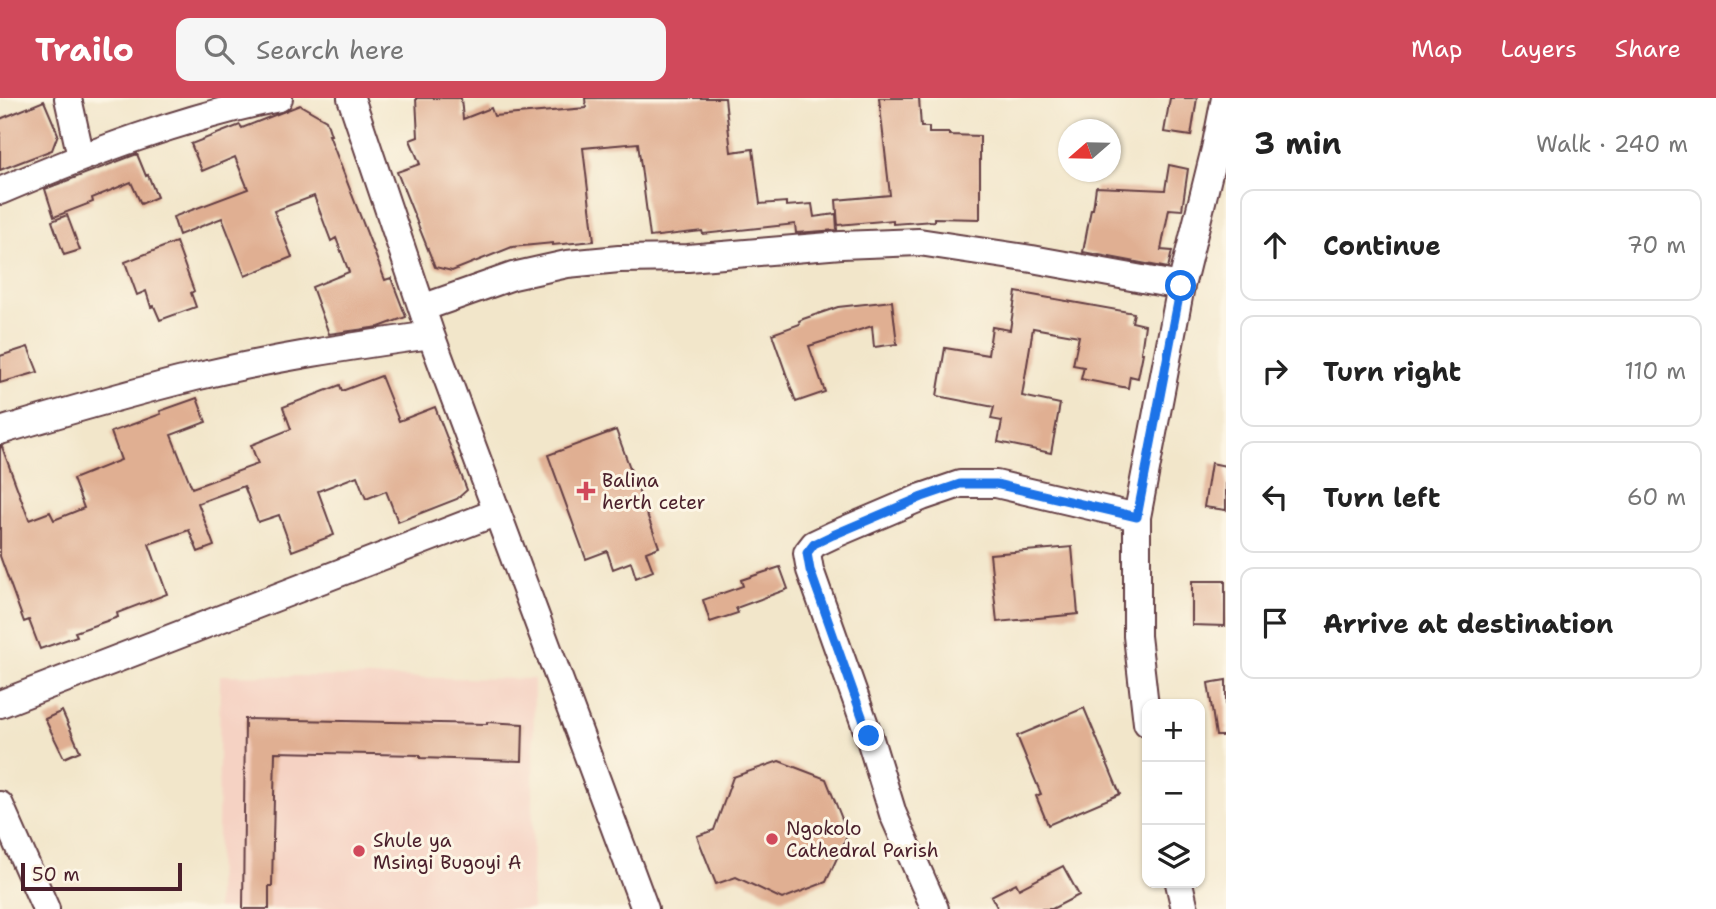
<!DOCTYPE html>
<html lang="en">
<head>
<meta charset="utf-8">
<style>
  :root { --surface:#fff; --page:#f6f6f6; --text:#222; --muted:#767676; --line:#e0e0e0; --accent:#d1495b }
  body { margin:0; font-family:"Shantell Sans",sans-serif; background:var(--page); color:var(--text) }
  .controls { position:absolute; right:21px; bottom:21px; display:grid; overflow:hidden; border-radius:14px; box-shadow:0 2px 5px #0004 }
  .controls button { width:63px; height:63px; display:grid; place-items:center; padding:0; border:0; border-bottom:2px solid var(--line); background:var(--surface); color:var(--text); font:35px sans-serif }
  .compass { position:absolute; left:1058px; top:21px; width:63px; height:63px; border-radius:50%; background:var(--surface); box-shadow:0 2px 5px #0004; rotate:250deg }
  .scale { position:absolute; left:21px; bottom:18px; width:161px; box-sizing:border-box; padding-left:7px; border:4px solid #4a1f2b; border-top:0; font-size:19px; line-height:24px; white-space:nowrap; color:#4a1f2b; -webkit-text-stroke:5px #fcf5e5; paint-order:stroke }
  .stop { position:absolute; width:21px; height:21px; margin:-16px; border:5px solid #1a73e8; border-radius:50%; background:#fff }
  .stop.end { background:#1a73e8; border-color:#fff; box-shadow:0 2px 7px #0008 }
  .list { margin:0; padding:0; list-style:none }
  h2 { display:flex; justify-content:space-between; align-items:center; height:91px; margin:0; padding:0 28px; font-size:30px }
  h2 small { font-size:23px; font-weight:400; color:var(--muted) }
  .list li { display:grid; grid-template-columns:46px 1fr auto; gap:21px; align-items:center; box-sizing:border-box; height:112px; margin:0 14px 14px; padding:0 14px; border:2px solid var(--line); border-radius:14px }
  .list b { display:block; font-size:26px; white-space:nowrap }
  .list em { font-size:23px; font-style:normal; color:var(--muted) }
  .icon { flex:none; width:38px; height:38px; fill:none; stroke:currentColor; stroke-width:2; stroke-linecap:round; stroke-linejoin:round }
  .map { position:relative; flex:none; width:1226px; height:811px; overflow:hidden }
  header { display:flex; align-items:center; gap:42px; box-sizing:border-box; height:98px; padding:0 35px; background:var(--accent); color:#fff }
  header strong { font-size:33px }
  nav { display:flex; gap:38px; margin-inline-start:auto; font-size:24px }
  .search { width:490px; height:63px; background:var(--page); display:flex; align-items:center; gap:18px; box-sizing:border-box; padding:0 24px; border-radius:14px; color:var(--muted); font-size:26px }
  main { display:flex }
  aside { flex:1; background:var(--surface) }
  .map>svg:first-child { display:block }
</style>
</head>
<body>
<header>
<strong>Trailo</strong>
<div class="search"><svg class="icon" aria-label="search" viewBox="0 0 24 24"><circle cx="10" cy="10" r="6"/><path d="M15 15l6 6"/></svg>Search here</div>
<nav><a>Map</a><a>Layers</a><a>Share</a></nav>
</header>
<main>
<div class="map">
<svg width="1226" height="811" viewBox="0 0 1226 811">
  <rect width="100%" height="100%" fill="#fcf5e5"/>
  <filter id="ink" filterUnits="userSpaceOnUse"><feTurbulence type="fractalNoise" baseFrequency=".0143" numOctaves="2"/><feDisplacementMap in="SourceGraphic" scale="14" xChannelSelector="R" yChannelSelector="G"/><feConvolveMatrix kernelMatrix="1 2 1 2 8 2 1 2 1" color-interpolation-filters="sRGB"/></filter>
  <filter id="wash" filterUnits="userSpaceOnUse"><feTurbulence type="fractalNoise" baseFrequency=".00686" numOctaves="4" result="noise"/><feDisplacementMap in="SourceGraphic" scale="28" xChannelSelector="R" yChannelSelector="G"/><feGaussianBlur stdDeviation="1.57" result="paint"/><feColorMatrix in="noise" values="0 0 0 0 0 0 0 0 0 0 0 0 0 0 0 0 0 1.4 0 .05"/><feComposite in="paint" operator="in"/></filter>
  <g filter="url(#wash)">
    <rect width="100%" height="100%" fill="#f2e6ca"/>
    <path fill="#f5d2c3" d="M220,577L534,581L532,811H217Z"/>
    <g id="blocks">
      <path fill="#e0af92" d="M416,0H461L463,21L491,10L494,18L586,10L585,0H725L731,54L753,51L760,106L786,104V108L812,106L814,119L836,116L837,132L796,135L795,126L703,136L702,133L650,139L638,45L583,50L594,143L553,147V145L512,149L452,173L435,169L397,74L420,66L410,42L418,39Z
        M879,0H919L921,29H929V35H949V37L980,38V121L934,120V123L893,126V122L838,127L836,102L890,97Z
        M1170,0H1197L1191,38L1164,34Z
        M44,3L58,36L52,52L0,72V21Z
        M300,7L326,22L331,37H329L385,182L391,180L406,219L379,229L329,236L312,189L349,174L336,140L331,143L314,98L274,113L292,159L245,178L222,120L179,137L173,119L248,91L235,59L202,73L191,46L240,27L242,30Z
        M137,56L146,78L148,77L157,99L141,106L131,84L92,100L93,104L54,119L45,91Z
        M1169,67L1188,71L1182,112L1169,111L1161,152L1172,153L1168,170L1083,154L1091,111H1093L1096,89L1165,92Z
        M67,117L80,152L64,157L52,123Z
        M176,144L194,193L191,195L196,209L160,222L154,208L151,209L146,193L137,197L125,164Z
        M1016,194L1134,215L1132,224L1145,227L1141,255H1143L1138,280L1130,278L1128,290L1081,281L1084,269L1073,267L1079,238L1033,230L1022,298L1060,306L1051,355L998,344L1002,323L991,321L994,309L937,298L945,250L988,257L992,229L1010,232Z
        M892,203L897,246L874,249L872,228L809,248L825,294L796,304L772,236L800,226L799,223L803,221L838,209Z
        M28,249L38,274L0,285V258Z
        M381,278L399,323L435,309L467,392L457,401L398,424L386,393L366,401L357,378L318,393L334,437L292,453L279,417L258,424L244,388L198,405L214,448L198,454L189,432L149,446L167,496L117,515L118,519L75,534L77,538L40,551L29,522L24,524L0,458V349H2L29,422L50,414L54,422L84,410L73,381L121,362L111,334L161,316L160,313L197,300L206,324L171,337L192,390L258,366L251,347L291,331L283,309L340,287L342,293Z
        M616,332L659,449L646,454L653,473L636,480L631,464L613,471L607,453L586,461L548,357Z
        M1211,365L1226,368V412L1204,409Z
        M1072,449L1078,516L997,524L990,456Z
        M780,469L788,491L736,510L738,515L710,524L703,502L743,488L741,482Z
        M1192,483H1225V528L1192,527Z
        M1226,582V638H1216L1208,585Z
        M1084,610L1120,696L1048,727L1036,698L1041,696L1017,638Z
        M62,613L80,653L64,660L45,621Z
        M245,621L487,626V624L523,626L522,663L420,660V657L275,654L272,788H269V811H243Z
        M779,663L826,681L848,736L826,784L782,801L736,779L716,786L697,738L714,732L733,679Z
        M1063,768L1079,797L1052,811H998L991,798L1016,785L1019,791Z"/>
    </g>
  </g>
  <g filter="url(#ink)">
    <use href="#blocks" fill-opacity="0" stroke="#633d43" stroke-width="2"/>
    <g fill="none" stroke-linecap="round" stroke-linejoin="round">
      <g stroke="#633d43" stroke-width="30">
        <path id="minor" d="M68,0L81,59
          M351,0L431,237L645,811
          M0,93C89,55 184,19 279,0
          M422,210L513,178L567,166L619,161L688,160L841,147L919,144L1032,161L1181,188
          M0,333C65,314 129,295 195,279C273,260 352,248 431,237
          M0,606L497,414
          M1147,625L1137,538V419L1181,188L1215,51L1225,0
          M0,707L46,811
          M1179,785L1185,811
          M935,811L893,716L869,638L810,472L807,455L814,446L833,437L922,399L960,386H996L1137,419"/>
      </g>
      <use href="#minor" stroke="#fff" stroke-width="26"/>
    </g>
  </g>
  <g fill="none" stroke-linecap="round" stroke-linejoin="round" filter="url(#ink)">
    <path stroke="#1a73e8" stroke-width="9" d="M869,638L810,472L807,455L814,446L833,437L922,399L960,386H996L1137,419L1181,188"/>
  </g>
  <g fill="#d1495b" stroke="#fcf5e5" stroke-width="2.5">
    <path d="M582.5 382.5h7v7h7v7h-7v7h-7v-7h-7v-7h7z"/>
    <circle cx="772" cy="741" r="7"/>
    <circle cx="359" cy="753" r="7"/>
  </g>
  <g text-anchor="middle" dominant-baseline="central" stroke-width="6" stroke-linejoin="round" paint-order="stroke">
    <g font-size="19" fill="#4a1f2b" stroke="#fcf5e5" text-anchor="start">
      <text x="602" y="382">Balina<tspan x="602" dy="22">herth ceter</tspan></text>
      <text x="786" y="730">Ngokolo<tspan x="786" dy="22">Cathedral Parish</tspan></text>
      <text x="373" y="742">Shule ya<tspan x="373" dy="22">Msingi Bugoyi A</tspan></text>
    </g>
  </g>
</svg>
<div class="controls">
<button>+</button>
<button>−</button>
<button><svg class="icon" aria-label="layers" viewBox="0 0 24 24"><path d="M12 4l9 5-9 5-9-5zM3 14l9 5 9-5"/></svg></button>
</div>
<svg class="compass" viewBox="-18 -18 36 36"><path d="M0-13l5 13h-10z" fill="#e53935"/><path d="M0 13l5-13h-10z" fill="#767676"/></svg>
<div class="scale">50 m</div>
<div class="stop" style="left:1181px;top:188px"></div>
<div class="stop end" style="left:869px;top:638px"></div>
</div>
<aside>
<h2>3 min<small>Walk · 240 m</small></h2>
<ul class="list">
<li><svg class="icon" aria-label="ahead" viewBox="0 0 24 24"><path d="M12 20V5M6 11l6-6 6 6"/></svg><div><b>Continue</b></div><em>70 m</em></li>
<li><svg class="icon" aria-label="right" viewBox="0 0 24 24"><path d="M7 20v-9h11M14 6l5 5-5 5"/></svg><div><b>Turn right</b></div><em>110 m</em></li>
<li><svg class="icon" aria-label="left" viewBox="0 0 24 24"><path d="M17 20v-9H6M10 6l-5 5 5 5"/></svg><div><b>Turn left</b></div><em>60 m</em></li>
<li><svg class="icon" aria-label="arrive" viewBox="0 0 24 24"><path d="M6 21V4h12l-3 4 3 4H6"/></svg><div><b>Arrive at destination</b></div></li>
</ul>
</aside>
</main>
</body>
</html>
